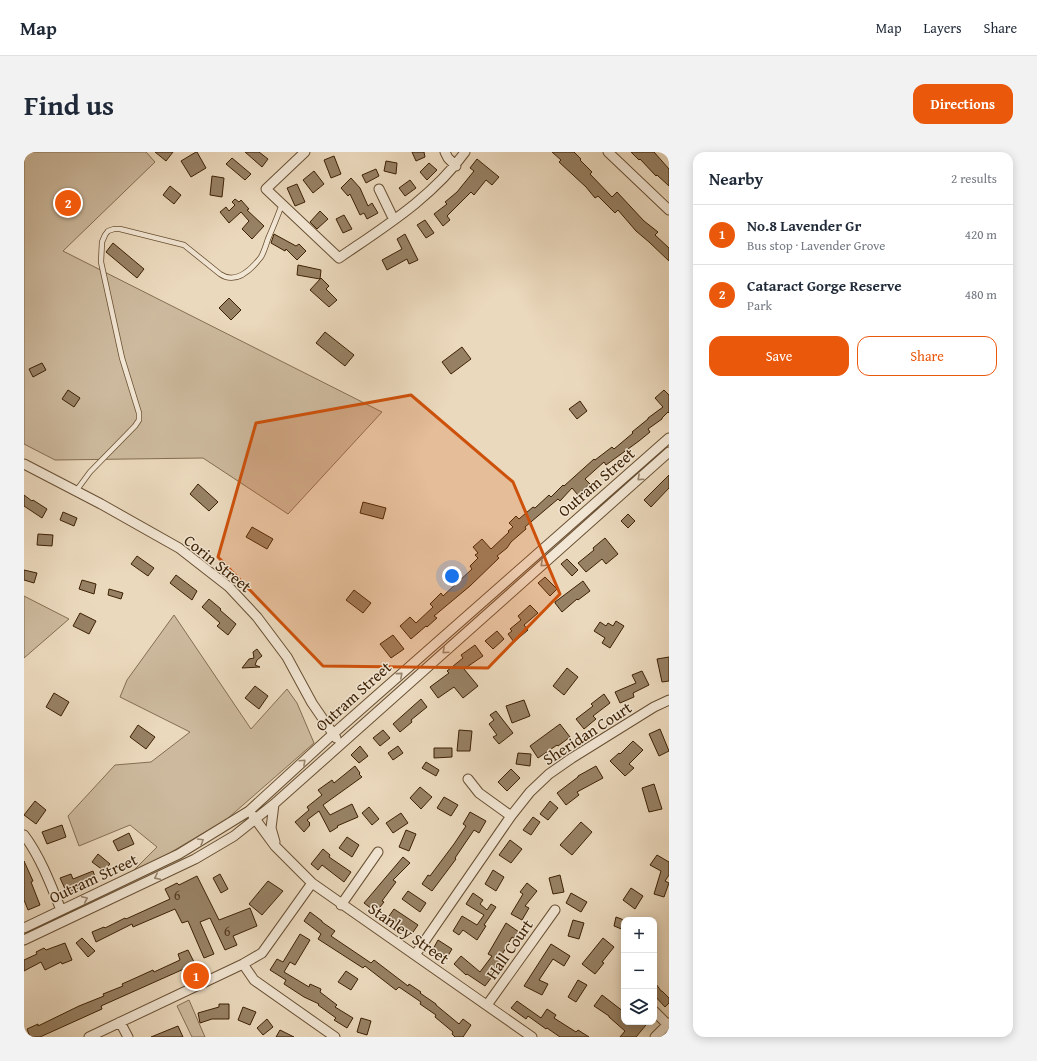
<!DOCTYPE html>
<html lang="en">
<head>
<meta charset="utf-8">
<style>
  :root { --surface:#fff; --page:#f2f2f3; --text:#1f2937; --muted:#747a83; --line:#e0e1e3; --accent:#ea580c }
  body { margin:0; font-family:"Gentium Book Plus",serif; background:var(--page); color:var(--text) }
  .controls { position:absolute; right:12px; bottom:12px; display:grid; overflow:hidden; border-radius:8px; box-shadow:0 2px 10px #0003 }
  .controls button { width:36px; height:36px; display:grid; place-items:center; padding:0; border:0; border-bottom:1px solid var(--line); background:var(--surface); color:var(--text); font:20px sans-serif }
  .you { position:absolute; left:428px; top:424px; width:14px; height:14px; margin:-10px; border:3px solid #fff; border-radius:50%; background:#1a73e8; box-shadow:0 0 0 6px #1a73e833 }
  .badge { display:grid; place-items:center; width:26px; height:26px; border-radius:50%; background:var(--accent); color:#fff; font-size:13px; font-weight:700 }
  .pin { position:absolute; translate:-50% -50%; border:2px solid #fff; box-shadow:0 1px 4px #0006 }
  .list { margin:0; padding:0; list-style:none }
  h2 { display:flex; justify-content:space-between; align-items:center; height:52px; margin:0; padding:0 16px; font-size:17px }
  h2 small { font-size:13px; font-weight:400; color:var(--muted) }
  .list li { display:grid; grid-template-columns:26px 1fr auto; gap:12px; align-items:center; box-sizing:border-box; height:60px; padding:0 16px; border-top:1px solid var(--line) }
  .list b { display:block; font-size:15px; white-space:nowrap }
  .list p { margin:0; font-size:13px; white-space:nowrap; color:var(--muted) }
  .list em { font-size:13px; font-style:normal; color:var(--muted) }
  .actions { display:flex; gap:8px; padding:12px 16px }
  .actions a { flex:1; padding:9px 0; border:1px solid var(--accent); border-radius:12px; text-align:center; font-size:14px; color:var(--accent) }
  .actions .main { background:var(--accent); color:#fff }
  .icon { flex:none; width:22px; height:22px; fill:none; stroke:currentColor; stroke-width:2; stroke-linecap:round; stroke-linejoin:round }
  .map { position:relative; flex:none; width:645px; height:885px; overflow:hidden; border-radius:12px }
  header { display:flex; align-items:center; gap:24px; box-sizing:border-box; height:56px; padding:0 20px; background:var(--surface); border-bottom:1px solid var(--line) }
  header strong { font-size:19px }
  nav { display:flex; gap:22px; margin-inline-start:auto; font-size:14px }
  .intro { display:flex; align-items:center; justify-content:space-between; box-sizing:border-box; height:96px; padding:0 24px }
  h1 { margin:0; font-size:28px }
  .button { padding:10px 18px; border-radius:12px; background:var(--accent); color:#fff; font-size:14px; font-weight:700 }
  main { display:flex; gap:24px; padding:0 24px }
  aside { flex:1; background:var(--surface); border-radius:12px; box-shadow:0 2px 10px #0003 }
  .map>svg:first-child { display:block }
</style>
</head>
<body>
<header>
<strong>Map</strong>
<nav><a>Map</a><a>Layers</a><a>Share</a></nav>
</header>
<div class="intro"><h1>Find us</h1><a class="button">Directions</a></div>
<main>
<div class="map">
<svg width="645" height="885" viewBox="0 0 645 885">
  <rect width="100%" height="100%" fill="#ebd9bd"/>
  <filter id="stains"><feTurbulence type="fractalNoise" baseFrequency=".005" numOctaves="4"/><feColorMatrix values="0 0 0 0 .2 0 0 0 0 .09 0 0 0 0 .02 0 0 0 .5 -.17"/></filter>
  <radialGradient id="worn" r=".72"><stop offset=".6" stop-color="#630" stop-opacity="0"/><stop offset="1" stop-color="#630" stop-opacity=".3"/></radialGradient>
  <path fill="#cdba9e" stroke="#856e51" d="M0,0H122L131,10L39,99L358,260L264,362L179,306L31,308L0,292Z
    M0,444L45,467L0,506Z
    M150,463L227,577L263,537L273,551L290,591L203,667L144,702L108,720L133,695L106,673L55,694L44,664L91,613L127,610L166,580L96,545L103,528Z
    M165,848L181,885H168L153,854Z"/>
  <path fill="#978164" stroke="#3d2104" d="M131,0H149L142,9Z
    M172,0H173L182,16L167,25L157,9Z
    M221,0H235L244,7L238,15Z
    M388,0H400L401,5L392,9Z
    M528,0H550L557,7L556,8L568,20L566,22L588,45L593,40L620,69L634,80L631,83L645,96V109L625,90L612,79L594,58L591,61L574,44L571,46L562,35L535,10L537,8Z
    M607,0H630L645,17V34L633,23L632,24L616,7L615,8Z
    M310,4L317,22L307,26L300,8Z
    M208,6L227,22L221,28L202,12Z
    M453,7L475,25L468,33L462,28L450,43L447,40L423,64L426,68L419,74L410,62L423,52L421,50L433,40L450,19L446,16Z
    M362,9L373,11L372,22L360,19Z
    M405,11L413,18L403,28L396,20Z
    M352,17L355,24L342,31L338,23Z
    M290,19L300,32L289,41L279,28Z
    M188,24L200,26L198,45L186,43Z
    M327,26L336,36L344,54L348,51L354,61L343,67L340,61L336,63L326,42L324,44L317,36Z
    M386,28L392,36L381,44L375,36Z
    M273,32L281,50L271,54L263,36Z
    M146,34L157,43L150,52L139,43Z
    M211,47L215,50L217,48L225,57L223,58L240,74L228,87L218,77L225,69L217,60L205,71L196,60L202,55L205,59L211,53L208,50Z
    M296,59L304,67L293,77L286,70Z
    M320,63L328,77L319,81L312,67Z
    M401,68L410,81L402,86L393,73Z
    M250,82L272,94L275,92L282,99L273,108L262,97L261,99L247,91Z
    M381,82L394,108L385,112L383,107L363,118L358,108L378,97L373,87Z
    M89,91L120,117L113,126L82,100Z
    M274,113L297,118L296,127L273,123Z
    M297,126L305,134L302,137L313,148L305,155L286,138Z
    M205,146L217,158L207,168L195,156Z
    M301,180L330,203L321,214L292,191Z
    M438,195L447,207L427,222L418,210Z
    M18,211L22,218L9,225L5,217Z
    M44,238L56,246L50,255L38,247Z
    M640,238L645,243V261L644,260L638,266V267L624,277L626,280L615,289L582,313L580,310L561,327L566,332L554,343L548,336L536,349L534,347L501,375L502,377L487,390L483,396L473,404L475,406L446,434L410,464L413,466L403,475L402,474L387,487L376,474L386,465L392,471L409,455L406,452L417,441L419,444L448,417L446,414L454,406L451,403L454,401L449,395L458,387L467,397L485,380L484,379L489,375L485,371L492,364L495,367L509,355L511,356L525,343L527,345L539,333L540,334L570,307L571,308L588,295L590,297L609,281L608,280L624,267V266L639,255L631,246Z
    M556,249L563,259L553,267L545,257Z
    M645,323V336L627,355L620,348Z
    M174,332L194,350L185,359L166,342Z
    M0,343L8,349L9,348L23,357L18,366L0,354Z
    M339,350L362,356L359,367L336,361Z
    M39,360L53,366L50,374L36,368Z
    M604,362L611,369L604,376L597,369Z
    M228,375L249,387L243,397L222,385Z
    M14,382L29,383L28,394L13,393Z
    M581,386L594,402L582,412L578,407L562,420L554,411L570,398L569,396Z
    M113,404L130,416L124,424L107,412Z
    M543,407L554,418L548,424L537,412Z
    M0,418L13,421L10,431L0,428Z
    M152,423L173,439L168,448L146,431Z
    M521,425L533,437L526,444L514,431Z
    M58,428L72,432L70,442L55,437Z
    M559,429L566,439L554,448L553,447L538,460L531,451V450Z
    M85,437L99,441L97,447L84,443Z
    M330,438L347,451L339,461L322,448Z
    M185,447L197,457L196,458L212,472L204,483L193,474L196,471L178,455Z
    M506,453L514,461L500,473L504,478L490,490L484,482L488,479L486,477L497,468L494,464Z
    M56,461L72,469L65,482L49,474Z
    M592,469L600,474L586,496L578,491L581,486L570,479L576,470L582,474L584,471L589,474Z
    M473,479L480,487L469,497L461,489Z
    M369,483L380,497L367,506L356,492Z
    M451,493L459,504L440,517L454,534L439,546L430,535L414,546L406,535L425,521L423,519L439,506L437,503Z
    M233,497L238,504L233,508L231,513L236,515L218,516L225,507L230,506L229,500Z
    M645,505V529L638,530L633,507Z
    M543,516L554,525L540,543L529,534Z
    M618,519L625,533L609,541L610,545L596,551L591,540L612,531L608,523Z
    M231,534L244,544L235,557L221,546Z
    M30,541L45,550L37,564L22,555Z
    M580,542L586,551L569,564L572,567L560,577L552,567L569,554L567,552Z
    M397,547L403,555L387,568L388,570L376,580L369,572Z
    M500,548L506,564L488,571L482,554Z
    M472,559L489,581L475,592L469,585L473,583L465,572L470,568L466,563Z
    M536,572L546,585L534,594L533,593L514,606L506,594Z
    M114,573L131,585L122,597L106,585Z
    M636,577L645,599L635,604L625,582Z
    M359,578L366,586L356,594L349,586Z
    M435,578L448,579L446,599H433Z
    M609,589L619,598L605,612L610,616L601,624L586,609L595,601L596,602Z
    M336,594L344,604L335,611L327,603Z
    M374,594L379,601L369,608L364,601Z
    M410,596H428V605L410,606Z
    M494,601L507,602L506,614L492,612Z
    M402,610L415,618L412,624L398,616Z
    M331,614L336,621L335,622L338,625L299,653L306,663L328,652L334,665L313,674L314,675L306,680L295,659L283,668L286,671L285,672L286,673L280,680L271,670L285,658L283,655L298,643L294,638L308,628L310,631Z
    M572,614L579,626L553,640L555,643L542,653L533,641L554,625V624Z
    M487,617L496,626L483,639L474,630Z
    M630,632L638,657L625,660L618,636Z
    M396,635L408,645L397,657L386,646Z
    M420,645L434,653L427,664L413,656Z
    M11,649L22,658L12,672L0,663Z
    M526,649L534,656L524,668L516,662Z
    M345,655L355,667L348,673L338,661Z
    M446,660L462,669L455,681L450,678L431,706L432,707L408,739L398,732L404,723L406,724L430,692L442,674L439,672Z
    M377,661L384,671L369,681L362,671Z
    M509,665L516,670L507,683L499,678Z
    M557,670L568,680L548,703L536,693Z
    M38,673L42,685L23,692L18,680Z
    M382,678L392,682L385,699L375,695Z
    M105,681L110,692L94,699L89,689Z
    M323,685L335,693L328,705L315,696Z
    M486,688L498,697L487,711L475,703Z
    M299,697L306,703L305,705L327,720L320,730L298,713L294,718L287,712Z
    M74,702L86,712L80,719L68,710Z
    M633,703L645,710V723L641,729L645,731L640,745L630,742L637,719L626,713Z
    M379,705L386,711L369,728L372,730L358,749L360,750L352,760L340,751Z
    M0,709L9,729L7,730L16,753L4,758L0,748Z
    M469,718L480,725L472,739L461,732Z
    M69,719L72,728L43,741L36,726L47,722L49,727Z
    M196,722L204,737L197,741L189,726Z
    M536,723L540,740L529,742L525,726Z
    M173,724L195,768L226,756L233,774L209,784L213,793L201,798L186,766L176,770L190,802L180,806L164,769L158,771L151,757L109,775L108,772L72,790L68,780L80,775L81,776L101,766L102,767L146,747L141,737L153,731L155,733Z
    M244,729L259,739L238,763L225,752Z
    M503,731L513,739L501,754L505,756L498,768L487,762L499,742L496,740Z
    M607,736L619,744L611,757L599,748Z
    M384,739L402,751L396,760L378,747Z
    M449,741L459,748L456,752L463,758L467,752L472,755L460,773L462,774L453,788L439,778L435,783L429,779L438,764L453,773L460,763L442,752Z
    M547,741L563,750L557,760L542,751Z
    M370,757L394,773L387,783L363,767Z
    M286,760L298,769V770L311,779L307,784L347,811L350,808L384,834L385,832L397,840L396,841L412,852V853L435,872L439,867L447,873L439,885H431L428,882L429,880L411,865L412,863L396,852L397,850L375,835L372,838L341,814L339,816L294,787L297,782L280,769Z
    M592,765L600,768V778L590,774Z
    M549,768L560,771L555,787L544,784Z
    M482,771L495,780L491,787L488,785L471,815L474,817L461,834L443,822L442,823L430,812L437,804L456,820L468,804L464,802Z
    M276,782L286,788L271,813L266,810L260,820L285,835L286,832L297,837L296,840L313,853L311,855L329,866L323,876L310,868L312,866L294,853L295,852L280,845L260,832L262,828L246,818L253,807L259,810Z
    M58,786L71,799L64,805L52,791Z
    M579,786L590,795L578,810L580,811L571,822L558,812Z
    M414,788L428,797L422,807L408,799Z
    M41,791L48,808L38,812L37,810L21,818L17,810L0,819V808L13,802L12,800L20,796L22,798Z
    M527,792L546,804L540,814L529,807L515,828L524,832L518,843L500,834Z
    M164,798L171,812L77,854L78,857L16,885H6L3,877L14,872V874L55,854L80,844L79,842L99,834L98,832L107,828L129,818L130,820L156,808L154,802Z
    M322,819L334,827L327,838L314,830Z
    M554,828L563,833L552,850L544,845Z
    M630,829L637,839H638L645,846V851L641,855L630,843Z
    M578,843L600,860V870H618L622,873L612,885H596L601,879L585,865V864L570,854Z
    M493,849L517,866L523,857L532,863L530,866L552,880L554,878L565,885H536L523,876L522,877L504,864L502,867L487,856Z
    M195,852H205V867H188L176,871L174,861L195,855Z
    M219,855L232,860L226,873L214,868Z
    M337,866L347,869L343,883L333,880Z
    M243,867L249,875L239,883L233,876Z
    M154,874L159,885H127Z
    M256,878L270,885H252Z"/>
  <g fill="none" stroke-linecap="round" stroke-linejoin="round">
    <g stroke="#684f32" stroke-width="6">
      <path id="service" d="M52,339L66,320L111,274L115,268V261L98,206L77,110L78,90L81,83L84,79L90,77H96L160,93L196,122C212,133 227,118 237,105C240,100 242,93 244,87C249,75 254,64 258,52"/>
    </g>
    <g stroke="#684f32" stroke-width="11">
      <path id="minor" d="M281,0L242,37L315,106C360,75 409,45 441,0
        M421,0L424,6L432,14
        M584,0L645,58
        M355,37L370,68
        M0,312L77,352L155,396L205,435L233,465L263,505L288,551L312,586
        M444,627L455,641L487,664
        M250,652L247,676L251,690
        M229,664L251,694L288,731L508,885
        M0,683C16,704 27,733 37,758
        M317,753L354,700
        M0,776L155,702L225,659L309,582L645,286
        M0,788L171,707L210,684L250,652L645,300
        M391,803L487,664L506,640L525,622L548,606L630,555L645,548
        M219,812L230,828L311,885
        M463,853L531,758
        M630,859L643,872
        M96,870L104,885
        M65,885L219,812L238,801L288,731
        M631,885L645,871"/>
    </g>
    <use href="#service" stroke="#f2e6d4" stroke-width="4.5"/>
    <use href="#minor" stroke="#f2e6d4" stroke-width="9"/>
  </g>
  <defs><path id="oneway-chevron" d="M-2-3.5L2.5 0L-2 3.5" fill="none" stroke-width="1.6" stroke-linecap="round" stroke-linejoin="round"/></defs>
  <g stroke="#98846c">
    <use href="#oneway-chevron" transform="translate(616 326) rotate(138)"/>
    <use href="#oneway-chevron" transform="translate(519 412) rotate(138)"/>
    <use href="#oneway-chevron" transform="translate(421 499) rotate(138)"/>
    <use href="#oneway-chevron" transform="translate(376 523) rotate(-41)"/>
    <use href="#oneway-chevron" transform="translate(279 610) rotate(-43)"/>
    <use href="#oneway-chevron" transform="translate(177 689) rotate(-31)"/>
    <use href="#oneway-chevron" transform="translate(133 725) rotate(154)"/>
    <use href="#oneway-chevron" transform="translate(61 747) rotate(-25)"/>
  </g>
  <path fill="#ce510b" fill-opacity="0.2" stroke="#ce510b" stroke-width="3" stroke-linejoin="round" d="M387,243L489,330L536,442L464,516L299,514L194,405L232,271Z"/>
  <g text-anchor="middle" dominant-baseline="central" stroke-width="3" stroke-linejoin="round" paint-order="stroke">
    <g font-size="14" fill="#54391c">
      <text x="153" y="743">6</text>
      <text x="203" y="779">6</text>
    </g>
    <g font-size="16" fill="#3d2104" stroke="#f2e6d4">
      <text transform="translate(572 330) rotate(-41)">Outram Street</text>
      <text transform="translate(194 411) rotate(39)">Corin Street</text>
      <text transform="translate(329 544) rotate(-42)">Outram Street</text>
      <text transform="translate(563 581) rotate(-33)">Sheridan Court</text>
      <text transform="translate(69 726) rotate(-25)">Outram Street</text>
      <text transform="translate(385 781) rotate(35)">Stanley Street</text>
      <text transform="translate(485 797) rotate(-55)">Hall Court</text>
    </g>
  </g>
  <rect width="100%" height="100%" filter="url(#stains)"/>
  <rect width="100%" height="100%" fill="url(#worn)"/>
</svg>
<div class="controls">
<button>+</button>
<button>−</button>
<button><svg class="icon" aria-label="layers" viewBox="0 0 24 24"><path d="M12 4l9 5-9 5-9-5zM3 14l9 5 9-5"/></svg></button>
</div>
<div class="you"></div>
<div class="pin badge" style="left:172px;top:824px">1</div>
<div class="pin badge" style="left:44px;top:51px">2</div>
</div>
<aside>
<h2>Nearby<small>2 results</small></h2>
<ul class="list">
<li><span class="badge">1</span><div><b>No.8 Lavender Gr</b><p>Bus stop · Lavender Grove</p></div><em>420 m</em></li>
<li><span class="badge">2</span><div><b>Cataract Gorge Reserve</b><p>Park</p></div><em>480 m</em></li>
</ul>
<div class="actions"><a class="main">Save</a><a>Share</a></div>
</aside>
</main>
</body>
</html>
